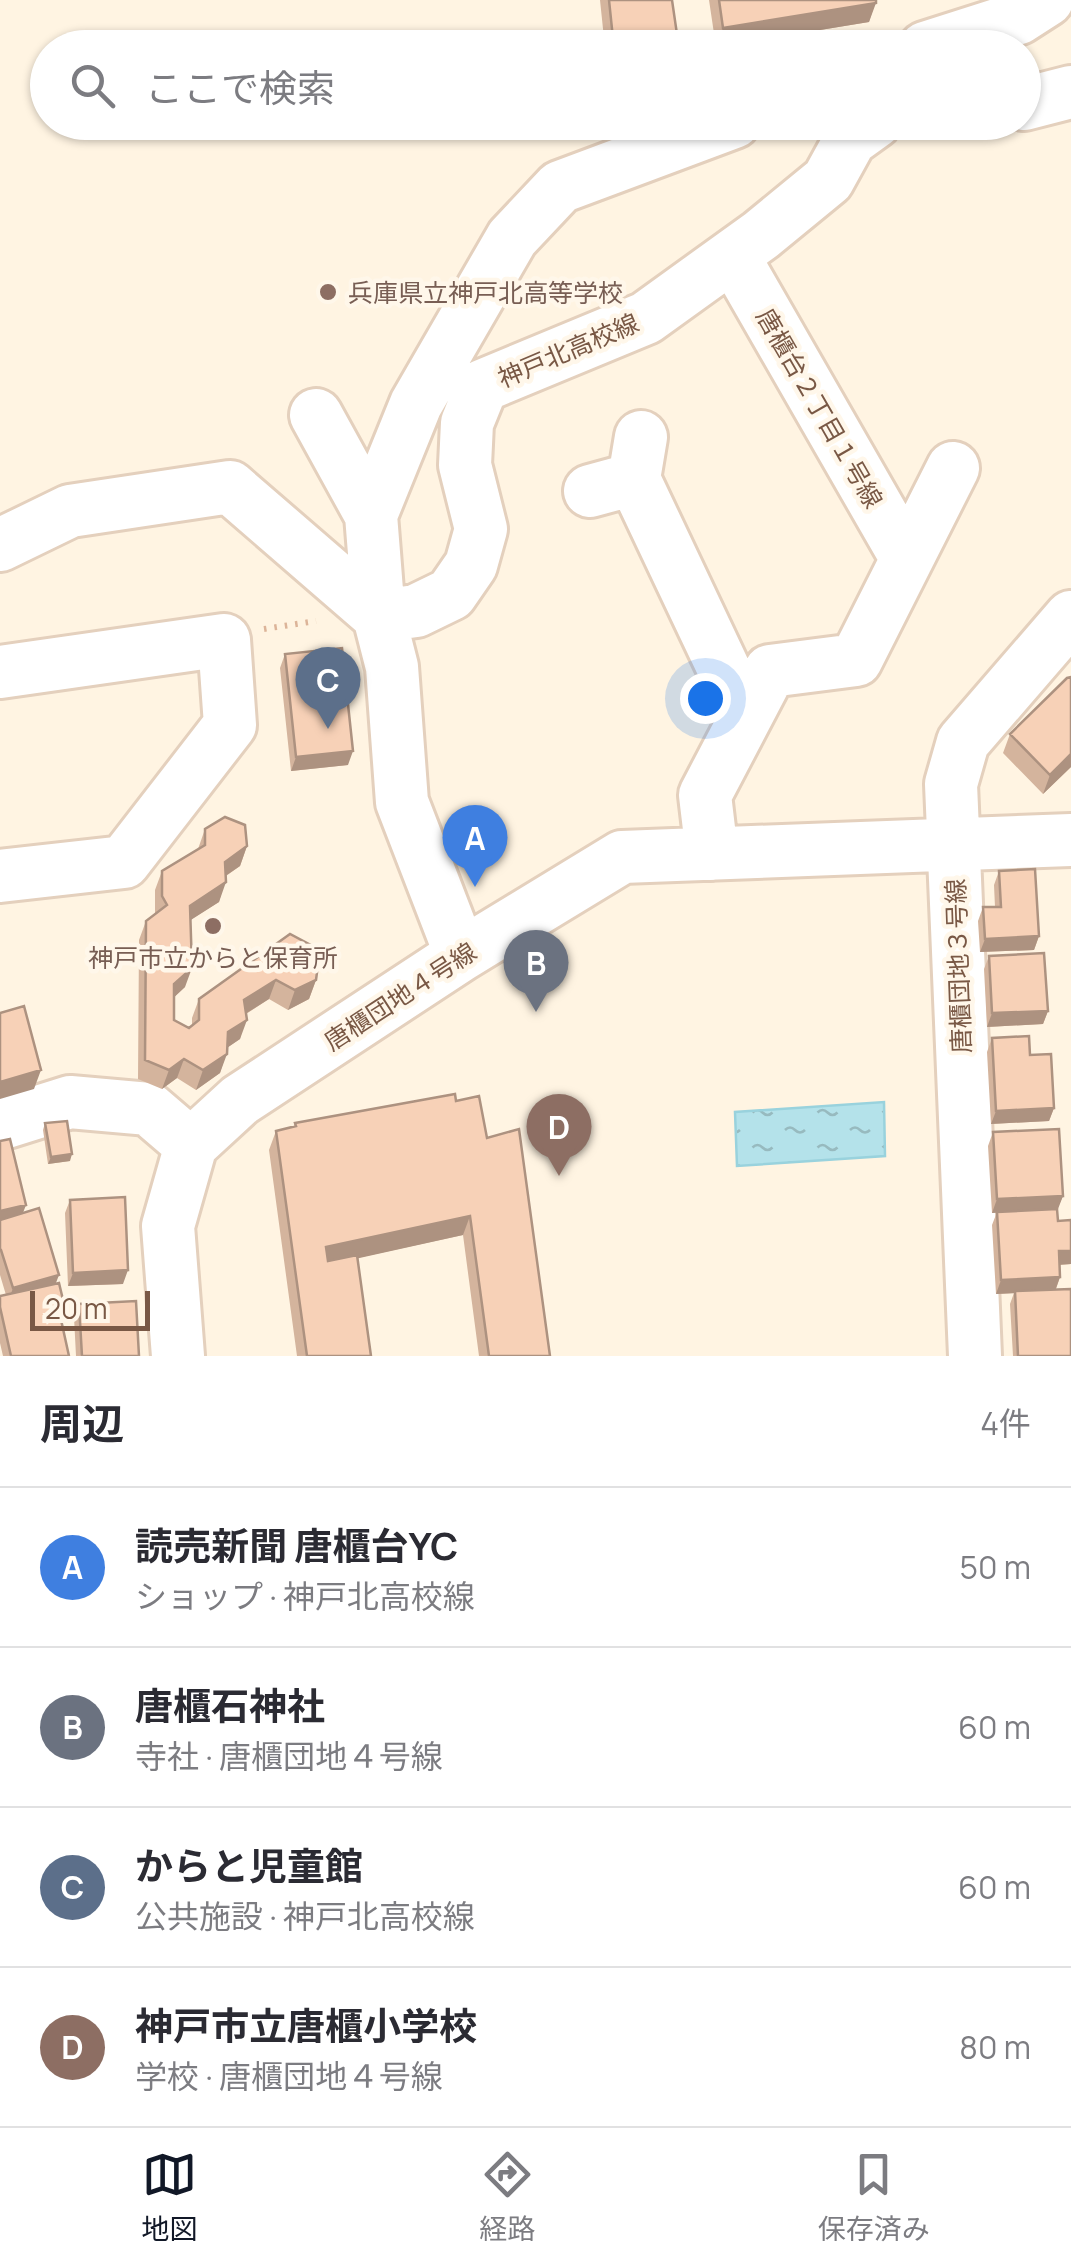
<!DOCTYPE html>
<html lang="ja">
<head>
<meta charset="utf-8">
<style>
  :root { --surface:#fff; --page:#f2f2f3; --text:#2b2b33; --muted:#7c7c81; --line:#e1e1e2; --accent:#111827 }
  body { margin:0; font-family:Manrope,"Noto Sans JP",sans-serif; background:var(--page); color:var(--text) }
  .scale { position:absolute; left:30px; bottom:25px; width:120px; box-sizing:border-box; padding-left:10px; border:5px solid #795845; border-top:0; font-size:28px; line-height:35px; white-space:nowrap; color:#795845; -webkit-text-stroke:8px #fff7ea; paint-order:stroke }
  .you { position:absolute; left:705px; top:698px; width:35px; height:35px; margin:-25px; border:8px solid #fff; border-radius:50%; background:#1a73e8; box-shadow:0 0 0 15px #1a73e833 }
  .badge { display:grid; place-items:center; width:65px; height:65px; border-radius:50%; background:var(--accent); color:#fff; font-size:32px; font-weight:700 }
  .pin { position:absolute; translate:-50% -82px; filter:drop-shadow(0 2px 5px #0008) }
  .pin::after { content:''; position:absolute; top:52px; width:35px; height:30px; background:inherit; clip-path:polygon(0 0,100% 0,50% 100%) }
  .list { margin:0; padding:0; list-style:none }
  h2 { display:flex; justify-content:space-between; align-items:center; height:130px; margin:0; padding:0 40px; font-size:42px }
  h2 small { font-size:32px; font-weight:400; color:var(--muted) }
  .list li { display:grid; grid-template-columns:65px 1fr auto; gap:30px; align-items:center; box-sizing:border-box; height:160px; padding:0 40px; border-top:2px solid var(--line) }
  .list b { display:block; font-size:38px; white-space:nowrap }
  .list p { margin:0; font-size:32px; white-space:nowrap; color:var(--muted) }
  .list em { font-size:32px; font-style:normal; color:var(--muted) }
  .icon { flex:none; width:55px; height:55px; fill:none; stroke:currentColor; stroke-width:2; stroke-linecap:round; stroke-linejoin:round }
  .map { position:relative; flex:none; width:1071px; height:1356px; overflow:hidden }
  .search { position:absolute; background:var(--surface); box-shadow:0 2px 8px #0004; left:30px; right:30px; top:30px; height:110px; display:flex; align-items:center; gap:25px; box-sizing:border-box; padding:0 35px; border-radius:55px; color:var(--muted); font-size:38px }
  .sheet { height:770px; background:var(--surface) }
  nav { display:flex; justify-content:space-around; align-items:center; box-sizing:border-box; height:140px; border-top:2px solid var(--line); background:var(--surface); font-size:28px; color:var(--muted) }
  nav a { display:grid; justify-items:center; gap:5px }
  nav .on { color:var(--accent) }
  .map>svg:first-child { display:block }
</style>
</head>
<body>
<div class="map">
<svg width="1071" height="1356" viewBox="0 0 1071 1356">
  <defs>
    <pattern id="water-ripples" width="26" height="14" patternUnits="userSpaceOnUse" patternTransform="scale(2.5)"><rect width="26" height="14" fill="#b4e2ea"/><path d="M2 4q2-2 4 0t4 0M15 11q2-2 4 0t4 0" fill="none" stroke="#97babf"/></pattern>
  </defs>
  <rect width="100%" height="100%" fill="#fff4e2"/>
  <path fill="url(#water-ripples)" stroke="#99d2dd" stroke-width="2.5" d="M884,1102L885,1156L737,1166L735,1112Z"/>
  <g fill="none" stroke-linecap="round" stroke-linejoin="round">
    <g stroke="#e4d0bd" stroke-width="58">
      <path id="minor" d="M925,48L1019,18L1047,0
        M1024,104L1071,92
        M733,256L907,559
        M316,415L371,515
        M634,479L746,716
        M590,491L634,479L641,437
        M0,545L70,511L230,487L379,616
        M379,616L371,515L416,404L512,238L560,187L734,122
        M0,672L224,640L230,725L124,862L0,876
        M712,854L705,795L770,671L856,660L953,468
        M461,955L402,802L392,667L379,616L416,611L451,594L471,565L481,529L465,465L467,423L482,386L646,318L761,235L828,180L850,140L875,122
        M0,1124L70,1102L149,1109L191,1145
        M178,1356L168,1226L191,1145L240,1100L461,955L622,857L1071,840
        M975,1356L951,784L963,742L1071,617"/>
    </g>
    <path stroke="#dcb499" stroke-width="6" stroke-dasharray="2.5 8" stroke-linecap="butt" d="M264,629L316,621"/>
    <use href="#minor" stroke="#fff" stroke-width="52"/>
  </g>
  <path fill="#d4b49d" d="M600,0H672L679,48H605Z
    M709,0H876L869,22L716,47Z
    M285,654L348,765L291,771L280,668Z
    M1010,734L1071,767L1043,794L1003,753Z
    M205,829L247,846L240,866L226,876L219,902L190,920L185,987L174,997V1020L189,1028L192,1025V1018L199,999L290,934L316,980L309,999L288,1010L269,999L246,1014L240,1039L228,1047L220,1073L196,1090L177,1078L162,1089L138,1079L139,940L146,921L155,914V890L162,871L198,849Z
    M999,871L1039,936L1034,950L980,952L978,921L983,907H995L994,885Z
    M989,956L1048,1011L1043,1024L987,1027L984,969Z
    M992,1038L1030,1055L1054,1108L1049,1121L991,1124L987,1052Z
    M456,1101L487,1138L550,1356H479L463,1235L357,1258L371,1356H297L269,1150L276,1131L293,1127L295,1123Z
    M45,1123L70,1161L48,1164L43,1130Z
    M993,1132L1063,1196L1057,1209L1058,1221L1071,1264L1060,1265V1277L1056,1289L1071,1356H1013L1010,1304L1014,1293L996,1294L992,1225L997,1212L992,1213L988,1146Z
    M0,1141L23,1213L64,1304L60,1315L69,1356H3L0,1343V1296L6,1295L0,1275Z
    M70,1200L123,1284L68,1286L65,1213Z
    M79,1304L139,1356H76L74,1317Z"/>
  <path fill="#ad9280" d="M876,3L869,22L716,47L723,28Z
    M353,751L348,765L291,771L296,757Z
    M1071,754V767L1043,794L1050,775Z
    M247,846L240,866L218,881L225,862Z
    M226,882L219,902L183,925L190,906Z
    M1039,936L1034,950L980,952L985,939Z
    M192,968L185,987L167,1004L174,984Z
    M276,980L269,999L237,1019L244,1000Z
    M316,980L309,999L288,1010L295,990Z
    M1048,1011L1043,1024L987,1027L992,1013Z
    M247,1020L240,1039L221,1052L228,1032Z
    M227,1054L220,1073L196,1090L203,1070Z
    M184,1059L177,1078L162,1089L169,1070Z
    M41,1070L34,1089L0,1099V1082Z
    M1054,1108L1049,1121L991,1124L996,1111Z
    M72,1154L70,1161L48,1164L51,1157Z
    M1063,1196L1058,1209L992,1213L997,1199Z
    M26,1205L21,1218L0,1224V1211Z
    M470,1216L463,1235L319,1267L326,1247Z
    M1059,1251H1071V1264L1054,1265Z
    M128,1270L123,1284L68,1286L73,1273Z
    M59,1275L54,1288L8,1302L13,1288Z
    M1060,1277L1055,1291L996,1294L1001,1280Z"/>
  <path fill="#f7d1b7" stroke="#ad9280" stroke-width="2.5" d="M609,0H672L679,48H614Z
    M719,0H876V3L723,28Z
    M342,648L353,751L296,757L285,654Z
    M1071,677V754L1050,775L1010,734L1067,678Z
    M225,817L245,825L247,846L225,862L226,882L190,906L192,968L174,984V1020L189,1028L199,1020V999L290,934L320,950L316,980L295,990L276,980L244,1000L247,1020L228,1032L227,1054L203,1070L184,1059L169,1070L145,1060L146,921L167,905L162,896V871L205,845V829Z
    M1035,869L1039,936L985,939L983,907H1001L999,871Z
    M1044,953L1048,1011L992,1013L989,956Z
    M24,1006L41,1070L0,1082V1013Z
    M1029,1036L1030,1055L1051,1054L1054,1108L996,1111L992,1038Z
    M455,1094L456,1101L479,1096L487,1138L519,1129L550,1356H489L470,1216L326,1247L328,1261L357,1255L371,1356H307L276,1131L296,1126L295,1123Z
    M67,1121L72,1154L51,1157L45,1123Z
    M1059,1129L1063,1196L997,1199L993,1132Z
    M10,1139L26,1205L0,1211V1141Z
    M125,1197L128,1270L73,1273L70,1200Z
    M39,1208L59,1275L13,1288L1,1250H0V1220Z
    M1057,1209L1058,1221L1071,1220V1251H1059L1060,1277L1001,1280L997,1212Z
    M59,1283L64,1304L58,1306L69,1356H11L0,1307V1296Z
    M1071,1289V1356H1018L1015,1291Z
    M136,1301L139,1356H82L79,1304Z"/>
  <g fill="#8d6e63" stroke="#fff7ea" stroke-width="4">
    <circle cx="328" cy="292" r="10"/>
    <circle cx="213" cy="926" r="10"/>
  </g>
  <g text-anchor="middle" dominant-baseline="central" stroke-width="9" stroke-linejoin="round" paint-order="stroke">
    <g font-size="25" fill="#785e54" stroke="#fff7ea" text-anchor="start">
      <text x="348" y="292">兵庫県立神戸北高等学校</text>
      <text x="213" y="957" text-anchor="middle">神戸市立からと保育所</text>
    </g>
    <g font-size="25" fill="#795845" stroke="#fff7ea">
      <text transform="translate(568 350) rotate(-23)">神戸北高校線</text>
      <text transform="translate(820 408) rotate(60)">唐櫃台２丁目１号線</text>
      <text transform="translate(958 966) rotate(-92)">唐櫃団地３号線</text>
      <text transform="translate(400 996) rotate(-33)">唐櫃団地４号線</text>
    </g>
  </g>
</svg>
<div class="scale">20 m</div>
<div class="you"></div>
<div class="pin badge" style="left:475px;top:887px;background:#3f7fe0">A</div>
<div class="pin badge" style="left:536px;top:1012px;background:#6b7280">B</div>
<div class="pin badge" style="left:328px;top:729px;background:#5c6f8a">C</div>
<div class="pin badge" style="left:559px;top:1176px;background:#8d6e63">D</div>
<div class="search"><svg class="icon" aria-label="search" viewBox="0 0 24 24"><circle cx="10" cy="10" r="6"/><path d="M15 15l6 6"/></svg>ここで検索</div>
</div>
<section class="sheet">
<h2>周辺<small>4件</small></h2>
<ul class="list">
<li><span class="badge" style="background:#3f7fe0">A</span><div><b>読売新聞 唐櫃台YC</b><p>ショップ · 神戸北高校線</p></div><em>50 m</em></li>
<li><span class="badge" style="background:#6b7280">B</span><div><b>唐櫃石神社</b><p>寺社 · 唐櫃団地４号線</p></div><em>60 m</em></li>
<li><span class="badge" style="background:#5c6f8a">C</span><div><b>からと児童館</b><p>公共施設 · 神戸北高校線</p></div><em>60 m</em></li>
<li><span class="badge" style="background:#8d6e63">D</span><div><b>神戸市立唐櫃小学校</b><p>学校 · 唐櫃団地４号線</p></div><em>80 m</em></li>
</ul>
</section>
<nav>
<a class="on"><svg class="icon" aria-label="map" viewBox="0 0 24 24"><path d="M3 6l6-2 6 2 6-2v14l-6 2-6-2-6 2zM9 4v14M15 6v14"/></svg>地図</a>
<a><svg class="icon" aria-label="directions" viewBox="0 0 24 24"><path d="M12 3l9 9-9 9-9-9zM9 14v-3h6M13 9l2 2-2 2"/></svg>経路</a>
<a><svg class="icon" aria-label="saved" viewBox="0 0 24 24"><path d="M7 4h10v16l-5-4-5 4z"/></svg>保存済み</a>
</nav>
</body>
</html>
